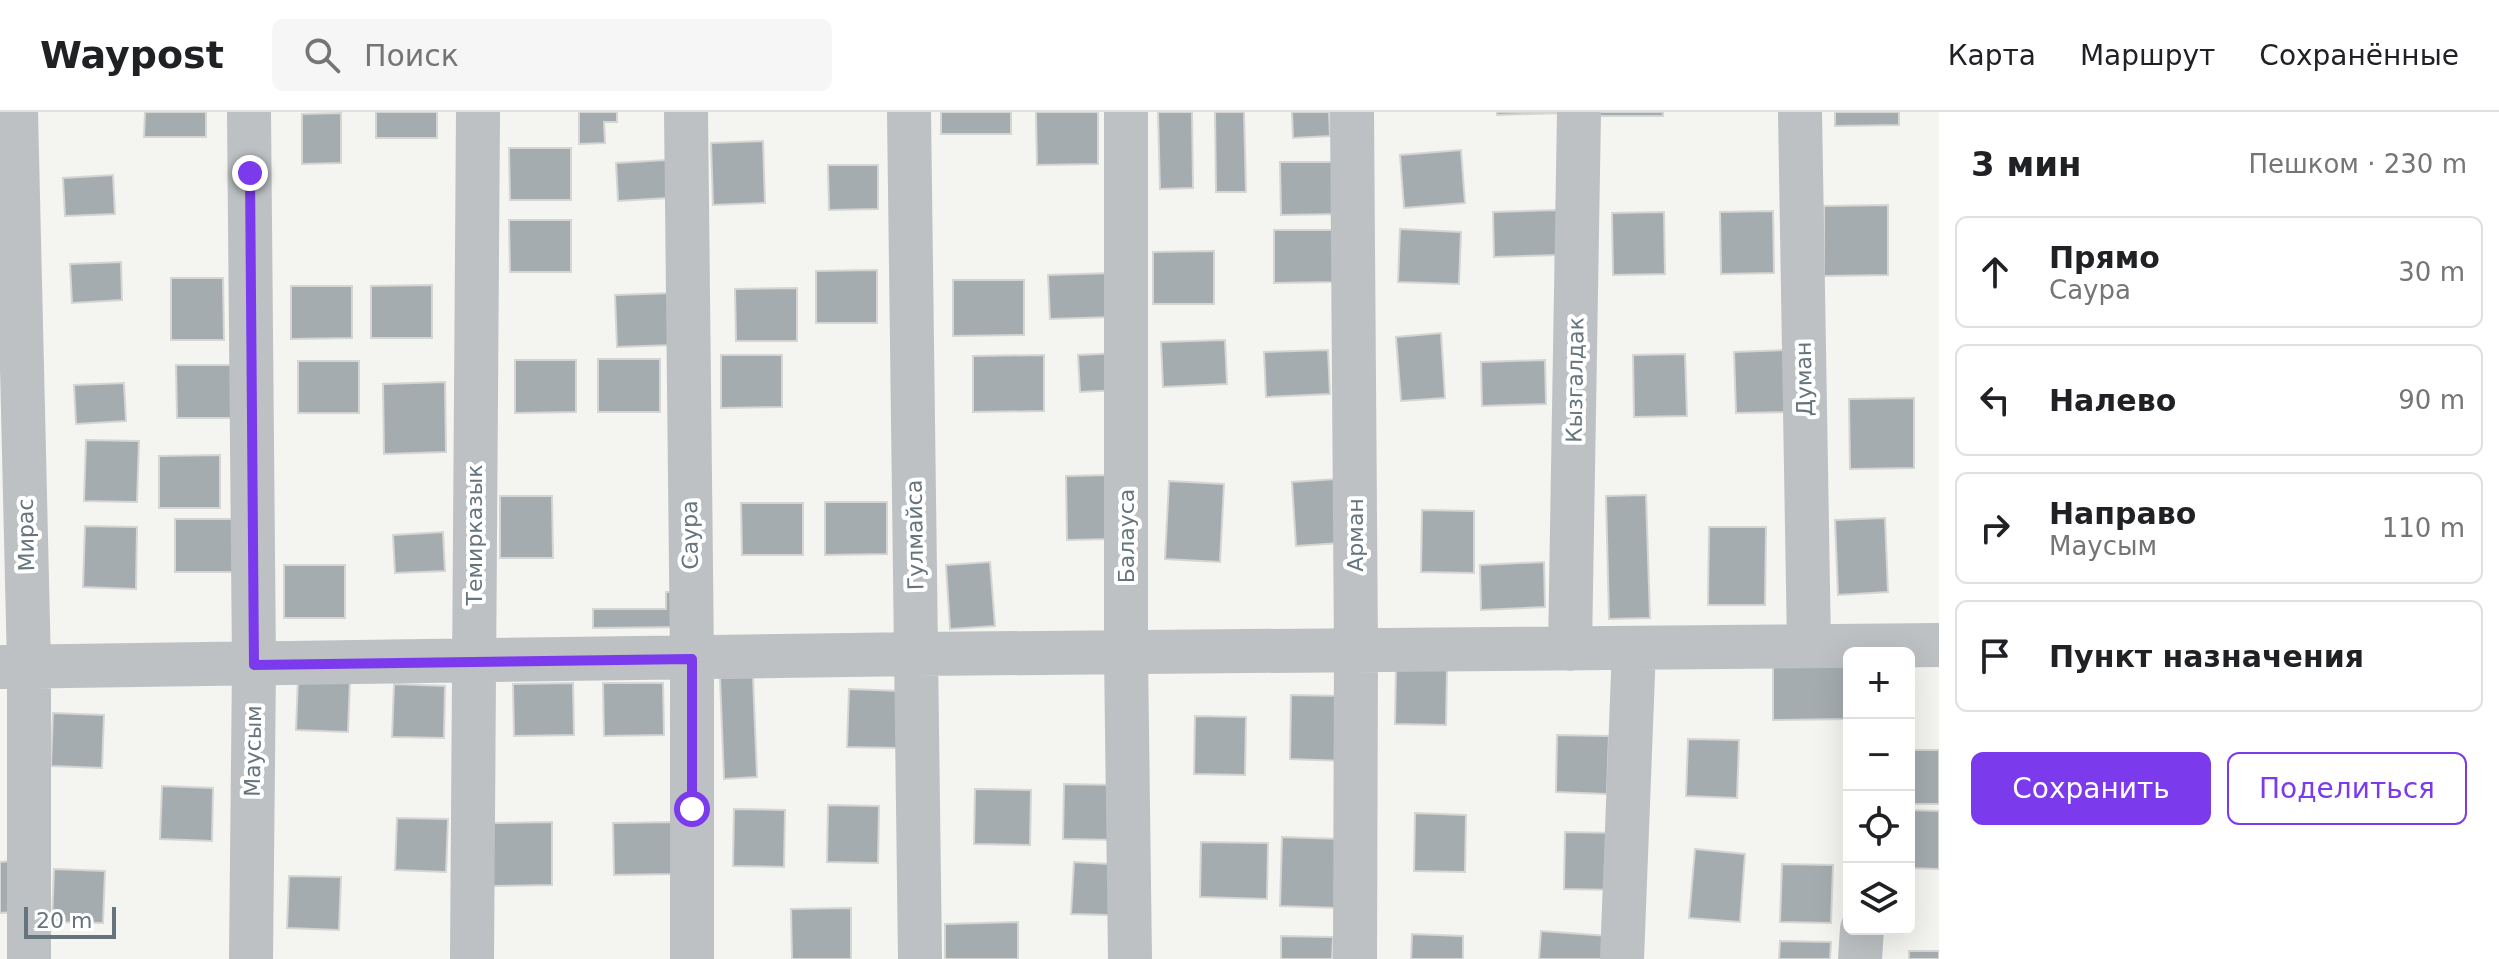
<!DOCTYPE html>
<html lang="ru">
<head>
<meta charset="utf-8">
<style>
  :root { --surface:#fff; --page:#f6f6f6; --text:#202124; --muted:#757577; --line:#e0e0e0; --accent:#7c3aed }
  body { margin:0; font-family:"DejaVu Sans",sans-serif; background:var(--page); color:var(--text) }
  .controls { position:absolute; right:24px; bottom:24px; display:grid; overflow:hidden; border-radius:12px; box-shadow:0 8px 32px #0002 }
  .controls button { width:72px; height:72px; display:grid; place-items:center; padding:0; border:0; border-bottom:2px solid var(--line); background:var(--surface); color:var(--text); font:40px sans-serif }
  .scale { position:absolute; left:24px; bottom:20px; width:92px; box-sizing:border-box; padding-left:8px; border:4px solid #66747e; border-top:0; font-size:22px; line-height:28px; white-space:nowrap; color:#66747e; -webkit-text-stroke:6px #fff; paint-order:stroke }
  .stop { position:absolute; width:24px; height:24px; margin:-18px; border:6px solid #7c3aed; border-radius:50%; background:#fff }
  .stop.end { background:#7c3aed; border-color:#fff; box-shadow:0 2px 8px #0008 }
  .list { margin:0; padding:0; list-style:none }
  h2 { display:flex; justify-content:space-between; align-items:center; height:104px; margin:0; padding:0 32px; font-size:34px }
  h2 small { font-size:26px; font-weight:400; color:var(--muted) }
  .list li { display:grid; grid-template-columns:52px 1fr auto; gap:24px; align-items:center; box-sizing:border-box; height:112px; margin:0 16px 16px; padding:0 16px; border:2px solid var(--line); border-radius:12px }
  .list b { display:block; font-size:30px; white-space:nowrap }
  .list p { margin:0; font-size:26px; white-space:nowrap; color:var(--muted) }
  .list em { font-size:26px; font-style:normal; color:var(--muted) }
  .actions { display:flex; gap:16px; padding:24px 32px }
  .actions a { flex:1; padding:18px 0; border:2px solid var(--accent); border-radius:12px; text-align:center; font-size:28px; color:var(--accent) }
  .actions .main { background:var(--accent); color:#fff }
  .icon { flex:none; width:44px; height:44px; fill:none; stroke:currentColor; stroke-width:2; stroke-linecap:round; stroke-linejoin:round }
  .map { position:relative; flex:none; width:1939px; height:847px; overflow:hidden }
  header { display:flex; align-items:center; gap:48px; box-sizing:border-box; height:112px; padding:0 40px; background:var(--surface); border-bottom:2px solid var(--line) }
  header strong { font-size:38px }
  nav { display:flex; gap:44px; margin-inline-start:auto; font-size:28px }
  .search { width:560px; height:72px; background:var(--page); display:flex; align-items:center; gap:20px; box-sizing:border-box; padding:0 28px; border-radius:12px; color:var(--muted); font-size:30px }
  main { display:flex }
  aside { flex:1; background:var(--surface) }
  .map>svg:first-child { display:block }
</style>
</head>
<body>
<header>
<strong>Waypost</strong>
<div class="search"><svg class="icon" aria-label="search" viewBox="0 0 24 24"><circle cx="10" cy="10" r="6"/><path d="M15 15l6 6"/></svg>Поиск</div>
<nav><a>Карта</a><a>Маршрут</a><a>Сохранённые</a></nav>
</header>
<main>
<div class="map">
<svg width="1939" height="847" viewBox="0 0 1939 847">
  <rect width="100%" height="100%" fill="#f4f4f0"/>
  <path fill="#a4acb0" stroke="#d5d5d3" stroke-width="2" d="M145,0H206V25H144Z
    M376,0H437V26H376Z
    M579,0H617V10H604L605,31L579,32Z
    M941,0H1011V22H941Z
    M1036,0H1098V52L1037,53Z
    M1158,0H1192L1193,76L1160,77Z
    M1215,0H1244L1246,80H1216Z
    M1292,0H1329L1330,24L1293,26Z
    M1497,0H1561V1L1497,3Z
    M1600,0H1663V4H1600Z
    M1835,0H1899V13L1835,14Z
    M341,1V51L302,52V2Z
    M763,29L765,91L713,93L711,31Z
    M509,36H571V88H510Z
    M1461,38L1465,91L1404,96L1400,43Z
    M666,48L668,86L618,89L616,51Z
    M1280,50H1341L1342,102L1281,103Z
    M828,53H878V97L829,98Z
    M113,63L115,102L65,104L63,66Z
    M1888,93V163L1824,164V94Z
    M1557,98L1558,143L1494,145L1493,100Z
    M1773,99L1774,161L1721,162L1720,100Z
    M1664,100L1665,162L1613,163L1612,101Z
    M509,108H571V160H510Z
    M1400,117L1461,120L1459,172L1398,170Z
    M1274,118H1336L1335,170L1274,171Z
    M1214,139V192H1153V140Z
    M121,150L122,188L72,191L70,152Z
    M877,158V211H816V159Z
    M1112,161L1114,205L1050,207L1048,163Z
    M171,166H223L224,228H171Z
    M953,168H1024V223L953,224Z
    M432,173V226H371V174Z
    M291,174H352V226L291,227Z
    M797,176V229H736L735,177Z
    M672,181L673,233L617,235L615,183Z
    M1441,221L1445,286L1401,289L1396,225Z
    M1225,228L1227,272L1163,275L1161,230Z
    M1328,238L1330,282L1266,285L1264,240Z
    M1787,238L1788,300L1736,301L1734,240Z
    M1118,241L1120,278L1080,280L1078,243Z
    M1685,242L1687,304L1634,305L1633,243Z
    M721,243H782V295L721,296Z
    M1044,243V299L973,300V244Z
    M598,247H660V300H598Z
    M515,248H576V300L515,301Z
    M1545,248L1546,292L1482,294L1481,250Z
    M298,249H359V301H298Z
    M176,253H238V306H177Z
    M445,270L446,340L384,342L383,272Z
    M124,271L126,309L76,312L74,273Z
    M1914,286V356L1850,357L1849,287Z
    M86,328L139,329L137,390L84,389Z
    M220,343V396H159V344Z
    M1110,363L1111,427L1067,428L1066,364Z
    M1336,367L1340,431L1296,434L1292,370Z
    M1169,369L1224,372L1220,450L1165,447Z
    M1646,383L1650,506L1609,507L1606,384Z
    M500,384H552L553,446H500Z
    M825,390H887V442L825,443Z
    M741,391H803V443H742Z
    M1422,398L1474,399V461L1421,460Z
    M1885,406L1888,480L1838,483L1835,408Z
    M175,407H237V460H175Z
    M85,414L137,415L136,477L83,475Z
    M1709,415H1766L1765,493H1708Z
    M443,420L445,459L395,461L393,423Z
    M990,450L995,514L950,517L946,453Z
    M1544,450L1545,495L1481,498L1480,453Z
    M284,453H345V506H284Z
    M666,480H684L685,515L593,516V497H666Z
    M1773,550H1849V607L1773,608Z
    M1396,554L1447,556L1446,613L1395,612Z
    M753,565L757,665L724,667L720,566Z
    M298,566L350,568L348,620L296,618Z
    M573,571L574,623L514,624L513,572Z
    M603,571H663L664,623L604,624Z
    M394,572L445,574L444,626L392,625Z
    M849,577L900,579L898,636L847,635Z
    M1291,583L1346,584L1345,649L1290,647Z
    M53,601L104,603L102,656L51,654Z
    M1195,604L1246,605L1245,663L1194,662Z
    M1557,623L1609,624L1607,682L1556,680Z
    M1688,627L1739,628L1737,686L1686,684Z
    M1909,638H1939V692H1909Z
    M1064,672L1120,673L1119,728L1063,727Z
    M162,674L213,676L212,729L160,727Z
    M975,677L1031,678L1030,733L974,732Z
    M828,693L879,694L878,751L827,750Z
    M734,697L785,698L784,755L733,754Z
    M1909,698L1939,699V757L1909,756Z
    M1415,701L1466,703L1465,760L1414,759Z
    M397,706L448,707L446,760L395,758Z
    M552,710V773L493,774V711Z
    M673,710L674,762L614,763L613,711Z
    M1565,720L1617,721L1615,778L1564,777Z
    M1282,725L1341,727L1339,796L1280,794Z
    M1201,730L1268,731L1267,787L1200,785Z
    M1695,737L1745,742L1740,810L1689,806Z
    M11,749L15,800L0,801V750Z
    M1074,750L1110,752L1109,803L1071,802Z
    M1782,752L1833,753L1831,811L1780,810Z
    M54,757L105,759L103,811L52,810Z
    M289,764L341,765L339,818L287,816Z
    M851,796V847H792L791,797Z
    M1018,810V847H945V812Z
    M1541,819L1609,824L1608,847H1539Z
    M1412,822L1463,824V847H1411Z
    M1281,824L1333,825L1332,847H1281Z
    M1780,829L1831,830L1830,847H1779Z
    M1909,839H1939V847H1909Z"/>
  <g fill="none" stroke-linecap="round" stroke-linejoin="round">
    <path stroke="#bdc1c4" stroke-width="44" d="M16,0L29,554V847
      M249,0L254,553L251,847
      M686,0L692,547V847
      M909,0L920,847
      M1126,0V542L1130,847
      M1352,0L1356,539L1355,847
      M1800,0L1809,534
      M1570,537L1579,0
      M0,555L917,542L1939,533
      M472,847L478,0
      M1622,847L1634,536
      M1860,847L1862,817"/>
  </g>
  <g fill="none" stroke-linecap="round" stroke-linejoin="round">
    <path stroke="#7c3aed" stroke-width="10" d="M250,61L254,553L692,547V697"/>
  </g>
  <g text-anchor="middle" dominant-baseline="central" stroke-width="8" stroke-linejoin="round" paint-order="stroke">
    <g font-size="22" fill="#66747e" stroke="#fff">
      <text transform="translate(1804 267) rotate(-91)">Думан</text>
      <text transform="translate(1575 268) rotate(-89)">Кызгалдак</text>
      <text transform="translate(26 423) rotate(-91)">Мирас</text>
      <text transform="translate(474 423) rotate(-90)">Темирказык</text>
      <text transform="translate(690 423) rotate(-91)">Саура</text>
      <text transform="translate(915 423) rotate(-91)">Гулмайса</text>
      <text transform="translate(1355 423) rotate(-90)">Арман</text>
      <text transform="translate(1126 424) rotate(-90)">Балауса</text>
      <text transform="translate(253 639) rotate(-89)">Маусым</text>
    </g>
  </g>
</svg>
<div class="controls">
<button>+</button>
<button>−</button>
<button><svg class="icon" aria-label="locate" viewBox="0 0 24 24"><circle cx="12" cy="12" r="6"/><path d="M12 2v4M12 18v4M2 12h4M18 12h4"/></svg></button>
<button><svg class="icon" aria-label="layers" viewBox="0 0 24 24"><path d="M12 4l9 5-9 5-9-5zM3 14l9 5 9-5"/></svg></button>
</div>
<div class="scale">20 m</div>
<div class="stop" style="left:692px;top:697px"></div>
<div class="stop end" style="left:250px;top:61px"></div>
</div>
<aside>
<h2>3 мин<small>Пешком · 230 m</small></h2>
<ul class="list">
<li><svg class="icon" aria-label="ahead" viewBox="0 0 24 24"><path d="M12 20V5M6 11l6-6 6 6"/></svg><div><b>Прямо</b><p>Саура</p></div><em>30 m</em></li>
<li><svg class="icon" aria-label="left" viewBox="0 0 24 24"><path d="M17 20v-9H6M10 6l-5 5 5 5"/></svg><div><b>Налево</b></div><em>90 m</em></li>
<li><svg class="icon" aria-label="right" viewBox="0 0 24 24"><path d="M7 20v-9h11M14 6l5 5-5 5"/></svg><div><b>Направо</b><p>Маусым</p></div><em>110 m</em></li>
<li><svg class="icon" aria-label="arrive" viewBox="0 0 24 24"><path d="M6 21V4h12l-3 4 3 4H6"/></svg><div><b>Пункт назначения</b></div></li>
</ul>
<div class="actions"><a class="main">Сохранить</a><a>Поделиться</a></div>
</aside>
</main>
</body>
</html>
